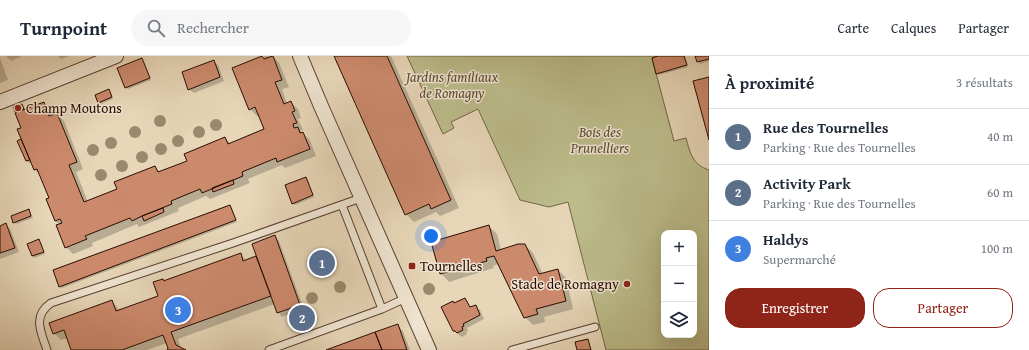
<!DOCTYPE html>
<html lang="fr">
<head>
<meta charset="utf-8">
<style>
  :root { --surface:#fff; --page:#f6f6f7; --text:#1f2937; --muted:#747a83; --line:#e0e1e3; --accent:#8f2418 }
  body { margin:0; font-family:"Gentium Book Plus",serif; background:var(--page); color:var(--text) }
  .controls { position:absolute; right:12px; bottom:12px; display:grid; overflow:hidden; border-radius:8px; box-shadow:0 4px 16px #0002 }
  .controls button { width:36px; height:36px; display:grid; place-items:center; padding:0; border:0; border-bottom:1px solid var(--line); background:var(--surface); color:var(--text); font:20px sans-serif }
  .you { position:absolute; left:431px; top:180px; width:14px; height:14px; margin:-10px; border:3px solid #fff; border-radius:50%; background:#1a73e8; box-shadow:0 0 0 6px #1a73e833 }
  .badge { display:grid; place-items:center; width:26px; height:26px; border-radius:50%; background:var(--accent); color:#fff; font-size:13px; font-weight:700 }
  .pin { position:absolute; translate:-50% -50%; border:2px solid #fff; box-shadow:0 1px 4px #0006 }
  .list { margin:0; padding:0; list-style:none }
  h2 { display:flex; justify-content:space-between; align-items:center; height:52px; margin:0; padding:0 16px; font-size:17px }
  h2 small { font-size:13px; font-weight:400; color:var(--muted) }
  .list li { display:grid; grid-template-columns:26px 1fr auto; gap:12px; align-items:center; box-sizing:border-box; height:56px; padding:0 16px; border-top:1px solid var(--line) }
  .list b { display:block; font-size:15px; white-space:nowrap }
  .list p { margin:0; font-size:13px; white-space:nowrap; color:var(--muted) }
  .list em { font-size:13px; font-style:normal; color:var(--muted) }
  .actions { display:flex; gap:8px; padding:12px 16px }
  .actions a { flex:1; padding:9px 0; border:1px solid var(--accent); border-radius:16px; text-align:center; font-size:14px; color:var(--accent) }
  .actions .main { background:var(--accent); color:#fff }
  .icon { flex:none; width:22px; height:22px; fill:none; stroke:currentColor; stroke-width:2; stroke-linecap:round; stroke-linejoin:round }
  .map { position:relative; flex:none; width:709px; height:294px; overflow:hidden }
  header { display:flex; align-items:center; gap:24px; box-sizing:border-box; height:56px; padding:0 20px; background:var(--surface); border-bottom:1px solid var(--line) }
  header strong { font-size:19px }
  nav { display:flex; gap:22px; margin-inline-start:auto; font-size:14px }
  .search { width:280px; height:36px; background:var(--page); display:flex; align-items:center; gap:10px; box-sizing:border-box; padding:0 14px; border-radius:22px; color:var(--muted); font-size:15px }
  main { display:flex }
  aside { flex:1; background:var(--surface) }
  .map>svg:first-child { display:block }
</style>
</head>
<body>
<header>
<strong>Turnpoint</strong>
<div class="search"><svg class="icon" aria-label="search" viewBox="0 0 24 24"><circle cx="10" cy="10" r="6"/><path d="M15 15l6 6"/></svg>Rechercher</div>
<nav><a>Carte</a><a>Calques</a><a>Partager</a></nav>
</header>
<main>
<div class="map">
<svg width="709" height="294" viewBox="0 0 709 294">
  <rect width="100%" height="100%" fill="#e7d6b8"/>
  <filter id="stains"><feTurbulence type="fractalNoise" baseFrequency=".005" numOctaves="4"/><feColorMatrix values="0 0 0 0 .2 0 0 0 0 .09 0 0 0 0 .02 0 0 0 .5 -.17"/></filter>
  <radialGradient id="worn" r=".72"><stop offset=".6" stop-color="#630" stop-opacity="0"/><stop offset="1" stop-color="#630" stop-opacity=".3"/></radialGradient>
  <path fill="#bcbc8b" stroke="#726446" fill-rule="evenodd" d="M407,0H658L652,2L674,85L686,82C690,97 693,109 709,114V294H606L568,146L549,151L520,144L478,53L451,66L454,72L443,78ZM664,177H694V279H664Z"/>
  <path fill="#0003" d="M6,0H22L11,5Z
    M58,0H69L61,3Z
    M264,0H273L279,7L289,31L282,33L287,48L291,46L298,53L301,62L298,63L303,74L300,75L310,84L316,100L285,112L282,109L248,123L250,127L210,143L206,140L178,152L179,155L139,171L137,168L92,187L93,190L73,198L66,191L60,169L55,165L50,142L42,121L35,114L31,106L29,107L27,105L19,85L23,84L22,72L18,57L16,56L22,49L25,54L44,47L50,54L53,60L57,58L64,65L83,113L76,116L88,146L118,133L155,111L160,116L188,105L225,82L231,88L266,74L260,59L257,60L250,53L262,1L265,3Z
    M335,0H391L459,152L440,160L436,156L414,166L406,158Z
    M662,0H685L688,11L659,19L657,17Z
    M696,0H709V5L700,8Z
    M0,2L8,24L0,27Z
    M142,3L151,24L128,33L126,31Z
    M213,5L218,9L224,25L194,37L189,33Z
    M109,35L113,43L101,48L99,46Z
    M306,122L308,124L314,141L295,149L293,147Z
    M230,150L237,166L62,232L60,230Z
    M29,154L33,162L16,168L14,166Z
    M6,169L10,173L19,196L0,203V171Z
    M489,170L497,178L501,194L525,189L533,197L543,218L558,214L566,222L573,253L544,261L545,266L533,269L525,261L499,208L493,210L494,212L449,226L441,217Z
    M275,181L279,185L304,253L282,261L278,256L275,248L178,283L181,293L184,294H169L167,287L147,294H72L68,282L61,284L54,277L112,245L120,255L159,241L163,224L165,226L240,198L247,205L256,201L259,204Z
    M39,184L45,198L34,202L28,188Z
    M465,243L471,252L475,250L480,254L484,263L467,272L468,275L466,276L467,278L462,281L454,275V248Z
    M397,269L403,275L410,294H329Z"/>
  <path fill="#cc8a6d" stroke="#290d01" d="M262,0L264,3L273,0L282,24L275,26L284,48L291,45L295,55L292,56L297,67L293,68L294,72L298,71L300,77L303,76L310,93L277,106L276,102L242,116L243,120L202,137L200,133L171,145L172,148L142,160L132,165L130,162L85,180L87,183L65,192L56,169L62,167L60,163L55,165L46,143L49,142L37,113L34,114L17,73L21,72L15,57L44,46L49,60L57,57L77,106L69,109L84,146L117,133L114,126L155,110L158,116L187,105L184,98L225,81L228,88L264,73L255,51L249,54L232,12Z
    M334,0H387L451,144L431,153L429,148L405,159Z
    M658,0H684L687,9L656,18L652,2Z
    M695,0H709V3L697,6Z
    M142,2L150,22L125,32L117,12Z
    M214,4L220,21L188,34L182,16Z
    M709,21V84L693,25Z
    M109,33L112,41L98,47L95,39Z
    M22,48L24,53L15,56L13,51Z
    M21,83L30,104L26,105L17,85Z
    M306,121L313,139L292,148L285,129Z
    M233,124L234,128L213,136L212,132Z
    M230,149L236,164L59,231L53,214Z
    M163,152L164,156L144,165L142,160Z
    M29,153L31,160L13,167L11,160Z
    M6,167L15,192L0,197V170Z
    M489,169L496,195L518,188H525L539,218L558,213L566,245L536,253L538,258L524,262L494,200L486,202L487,205L440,218L431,186Z
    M275,179L300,249L277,257L252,188Z
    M39,183L44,196L32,200L27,188Z
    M241,197L243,205L256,200L271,240L171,276L176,289L186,294H167L168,292L163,279L122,294H71L64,274L53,278L49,267L112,244L116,255L158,240L153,226L163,223L164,225L166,224Z
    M465,242L470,251L476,249L480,259L463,268L464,270L462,271L463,274L457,277L455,275H453L441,251L453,245L454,247Z
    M398,268L407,294H382L375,276Z
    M375,276L382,294H326Z
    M588,283L591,294H577L575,286Z"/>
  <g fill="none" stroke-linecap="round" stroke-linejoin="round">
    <g stroke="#583f2f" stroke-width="9">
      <path id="lane" d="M342,149L382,253
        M47,294C41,276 32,260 51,247L233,187L361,142
        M269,294L382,253L406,242
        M512,294L595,271"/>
    </g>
    <g stroke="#583f2f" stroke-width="16">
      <path id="street" d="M300,0L321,50L429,294
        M0,46L116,0"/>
    </g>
    <use href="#lane" stroke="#efe4d1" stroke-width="7"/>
    <use href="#street" stroke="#efe4d1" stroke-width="14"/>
  </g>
  <g fill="#9b896e">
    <circle cx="160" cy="65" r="6"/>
    <circle cx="216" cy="69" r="6"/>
    <circle cx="135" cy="76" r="6"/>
    <circle cx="199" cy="76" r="6"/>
    <circle cx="178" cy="85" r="6"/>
    <circle cx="111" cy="87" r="6"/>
    <circle cx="161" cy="93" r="6"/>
    <circle cx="93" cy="94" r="6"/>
    <circle cx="142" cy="101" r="6"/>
    <circle cx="122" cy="110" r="6"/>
    <circle cx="101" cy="119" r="6"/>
    <circle cx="340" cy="231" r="6"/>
    <circle cx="429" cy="233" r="6"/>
    <circle cx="312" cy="242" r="6"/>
  </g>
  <g fill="#8f2418" stroke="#efe4d1" stroke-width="1.5">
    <circle cx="18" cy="52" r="4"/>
    <rect x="408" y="206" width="8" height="8" rx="2"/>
    <circle cx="627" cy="228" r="4"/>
  </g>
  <g text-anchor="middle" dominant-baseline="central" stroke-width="3" stroke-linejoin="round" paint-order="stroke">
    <g font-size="14" font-style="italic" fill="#5c4a31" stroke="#efe4d1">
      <text x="452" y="21">Jardins familiaux<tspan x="452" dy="16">de Romagny</tspan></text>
      <text x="600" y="76">Bois des<tspan x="600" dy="16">Prunelliers</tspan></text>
    </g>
    <g font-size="14" fill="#290d01" stroke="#efe4d1" text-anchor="start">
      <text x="26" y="52">Champ Moutons</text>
      <text x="420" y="210">Tournelles</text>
      <text x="619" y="228" text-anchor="end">Stade de Romagny</text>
    </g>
  </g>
  <rect width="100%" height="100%" filter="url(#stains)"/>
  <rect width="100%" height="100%" fill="url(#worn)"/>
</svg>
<div class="controls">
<button>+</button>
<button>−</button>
<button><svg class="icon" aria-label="layers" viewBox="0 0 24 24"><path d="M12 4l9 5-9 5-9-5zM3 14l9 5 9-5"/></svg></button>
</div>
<div class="you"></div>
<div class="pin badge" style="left:322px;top:207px;background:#5c6f8a">1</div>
<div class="pin badge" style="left:302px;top:262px;background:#5c6f8a">2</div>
<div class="pin badge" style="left:178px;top:254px;background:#3f7fe0">3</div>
</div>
<aside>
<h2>À proximité<small>3 résultats</small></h2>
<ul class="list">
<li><span class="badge" style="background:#5c6f8a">1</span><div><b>Rue des Tournelles</b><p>Parking · Rue des Tournelles</p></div><em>40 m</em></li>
<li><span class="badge" style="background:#5c6f8a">2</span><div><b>Activity Park</b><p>Parking · Rue des Tournelles</p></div><em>60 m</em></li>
<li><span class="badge" style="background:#3f7fe0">3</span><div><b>Haldys</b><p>Supermarché</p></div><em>100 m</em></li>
</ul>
<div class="actions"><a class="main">Enregistrer</a><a>Partager</a></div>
</aside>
</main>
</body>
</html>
